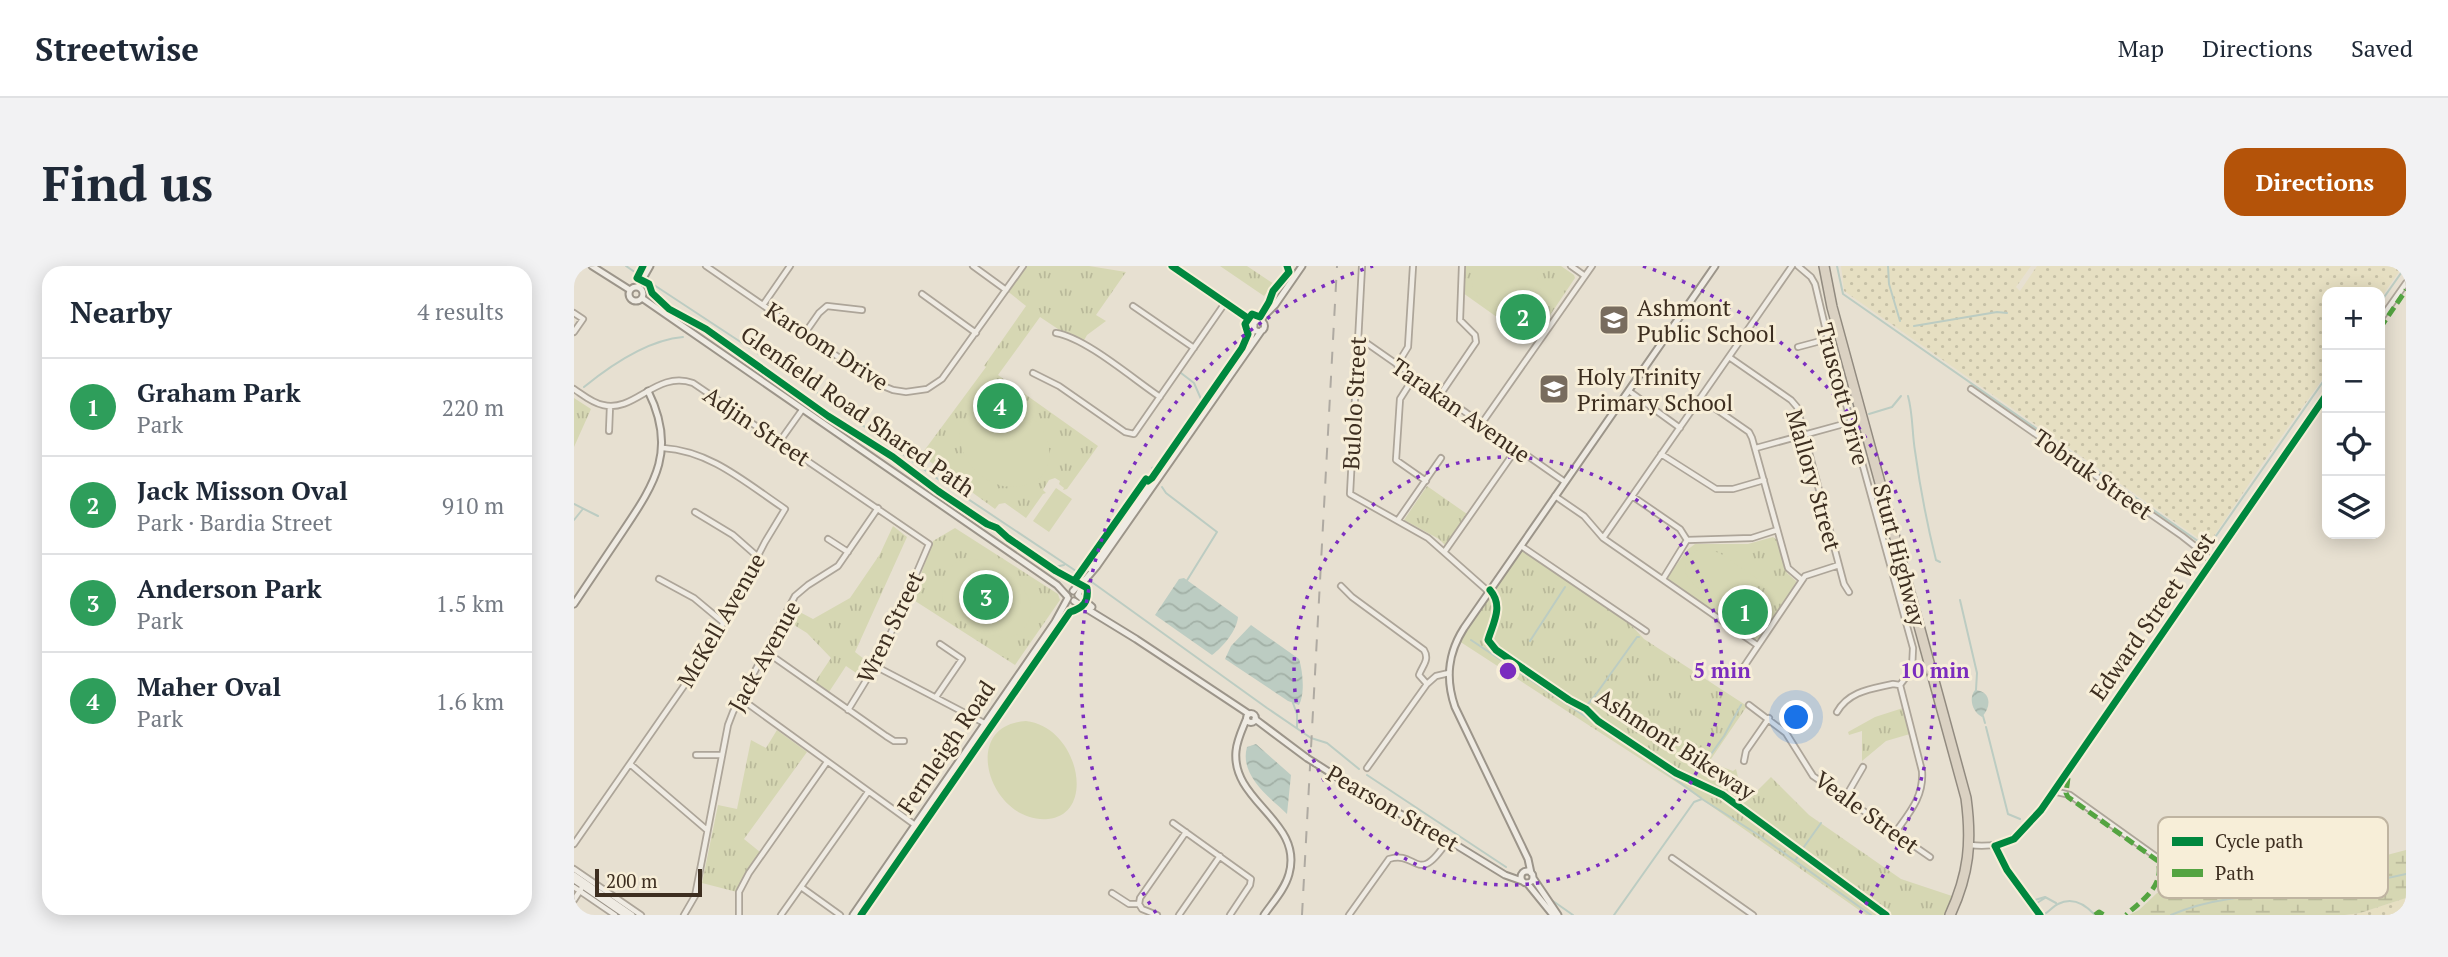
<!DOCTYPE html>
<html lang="en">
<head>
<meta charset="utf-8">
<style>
  :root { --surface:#fff; --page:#f2f2f3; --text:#1f2937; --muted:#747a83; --line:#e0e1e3; --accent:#b45309 }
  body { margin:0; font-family:"PT Serif",serif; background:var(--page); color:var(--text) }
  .controls { position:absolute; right:21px; top:21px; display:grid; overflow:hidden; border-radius:14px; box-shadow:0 4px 18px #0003 }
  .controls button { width:63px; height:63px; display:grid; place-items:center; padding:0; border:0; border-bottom:2px solid var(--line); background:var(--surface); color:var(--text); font:35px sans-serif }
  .scale { position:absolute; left:21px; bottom:18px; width:107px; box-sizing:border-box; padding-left:7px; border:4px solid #3d2e20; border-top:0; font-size:19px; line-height:24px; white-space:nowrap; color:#3d2e20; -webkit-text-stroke:5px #f7eed8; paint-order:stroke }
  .you { position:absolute; left:1223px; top:452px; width:24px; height:24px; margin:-18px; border:5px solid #fff; border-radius:50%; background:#1a73e8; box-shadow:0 0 0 10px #1a73e833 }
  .badge { display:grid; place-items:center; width:46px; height:46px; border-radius:50%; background:var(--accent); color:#fff; font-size:23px; font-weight:700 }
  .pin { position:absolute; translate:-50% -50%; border:4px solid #fff; box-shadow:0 2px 7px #0006 }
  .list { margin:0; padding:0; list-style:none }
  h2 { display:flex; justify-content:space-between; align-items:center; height:91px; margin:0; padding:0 28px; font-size:30px }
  h2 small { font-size:23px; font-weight:400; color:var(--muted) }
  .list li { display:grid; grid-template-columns:46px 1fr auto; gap:21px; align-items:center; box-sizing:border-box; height:98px; padding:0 28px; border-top:2px solid var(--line) }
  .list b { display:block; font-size:26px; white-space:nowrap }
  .list p { margin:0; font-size:23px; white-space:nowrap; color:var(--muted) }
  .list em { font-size:23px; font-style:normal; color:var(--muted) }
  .icon { flex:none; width:38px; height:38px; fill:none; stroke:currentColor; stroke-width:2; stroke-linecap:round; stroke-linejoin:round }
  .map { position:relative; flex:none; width:1832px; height:649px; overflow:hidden; border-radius:21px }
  header { display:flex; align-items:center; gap:42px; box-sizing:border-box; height:98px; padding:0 35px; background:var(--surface); border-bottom:2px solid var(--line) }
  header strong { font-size:33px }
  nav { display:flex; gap:38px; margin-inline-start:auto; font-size:24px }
  .intro { display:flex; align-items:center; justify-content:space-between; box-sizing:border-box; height:168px; padding:0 42px }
  h1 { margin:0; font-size:49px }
  .button { padding:18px 32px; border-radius:21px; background:var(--accent); color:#fff; font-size:24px; font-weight:700 }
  main { display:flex; gap:42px; padding:0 42px }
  aside { flex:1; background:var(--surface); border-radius:21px; box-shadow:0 4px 18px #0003 }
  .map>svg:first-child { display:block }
</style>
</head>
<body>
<header>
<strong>Streetwise</strong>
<nav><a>Map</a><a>Directions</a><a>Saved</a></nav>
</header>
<div class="intro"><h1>Find us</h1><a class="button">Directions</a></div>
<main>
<aside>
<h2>Nearby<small>4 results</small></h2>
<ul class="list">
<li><span class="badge" style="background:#2e9e5b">1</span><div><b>Graham Park</b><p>Park</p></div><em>220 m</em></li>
<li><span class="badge" style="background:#2e9e5b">2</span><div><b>Jack Misson Oval</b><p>Park · Bardia Street</p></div><em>910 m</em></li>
<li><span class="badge" style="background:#2e9e5b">3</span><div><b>Anderson Park</b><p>Park</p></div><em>1.5 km</em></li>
<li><span class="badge" style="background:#2e9e5b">4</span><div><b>Maher Oval</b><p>Park</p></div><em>1.6 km</em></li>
</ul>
</aside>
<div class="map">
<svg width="1832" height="649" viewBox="0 0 1832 649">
  <defs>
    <pattern id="farmland-dots" width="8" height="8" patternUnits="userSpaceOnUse" patternTransform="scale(1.75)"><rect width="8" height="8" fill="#e6dfc2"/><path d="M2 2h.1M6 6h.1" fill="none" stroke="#c6c0a6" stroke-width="1.8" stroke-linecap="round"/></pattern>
    <pattern id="wetland-marsh" width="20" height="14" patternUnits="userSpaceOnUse" patternTransform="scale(1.75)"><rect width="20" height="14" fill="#d6d7b3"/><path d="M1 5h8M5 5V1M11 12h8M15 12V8" fill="none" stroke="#b9b99a"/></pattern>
    <pattern id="park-tufts" width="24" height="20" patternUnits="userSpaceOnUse" patternTransform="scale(1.75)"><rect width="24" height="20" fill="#d6d7b3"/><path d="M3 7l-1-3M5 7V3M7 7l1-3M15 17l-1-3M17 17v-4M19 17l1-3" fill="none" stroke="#b9b99a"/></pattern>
    <pattern id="water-waves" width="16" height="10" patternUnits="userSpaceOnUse" patternTransform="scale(1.75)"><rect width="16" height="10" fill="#bcccc2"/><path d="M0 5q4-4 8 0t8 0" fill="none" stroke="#a2b0a6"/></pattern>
  </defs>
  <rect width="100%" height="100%" fill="#e7e0d1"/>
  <path fill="url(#farmland-dots)" d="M1267,0H1457L1442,21L1446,25L1463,0H1829L1806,33V26H1753V107L1695,188L1634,279L1270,25Z
    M1832,632V649H1771L1786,647Z"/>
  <path fill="url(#wetland-marsh)" d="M1832,584V632L1786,647L1771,649H1555L1565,644L1583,627L1624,609L1658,605L1706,608L1771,600Z"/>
  <path fill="url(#park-tufts)" d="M449,0H515L552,6L522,49L532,55L513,69L508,78L482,67L484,63L466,51L424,109L524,180L493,223L489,224L490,222L485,218L486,215L481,212L475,214L469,224L472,227L469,228L452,252L431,237L425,238L421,243L347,189L412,101L410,100L452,40L432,24Z
    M646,0H673L700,18L690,30Z
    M892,0H987L1000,9L1001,12L958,76L889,27Z
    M0,132L17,143L0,181Z
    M853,220L893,248L872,280L865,273L830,254Z
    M319,260L333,271L281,386L299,400L291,413L272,400L255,426L241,416L257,392L233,367L212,354L218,342L239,353L276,332L306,288Z
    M381,262L484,328L486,334L441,399L338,333L359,275Z
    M1199,271L1203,274L1213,307L1222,315L1223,320L1184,373L1179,374L1094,315L1093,312L1113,284L1121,278H1174Z
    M947,281L1058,360L1070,373L1173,440L1135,496L1159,505L1162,503L1164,511L1178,530L1197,511L1235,549L1327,613L1378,630L1370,649H1292L1113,523L885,375Z
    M1329,442L1336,468L1312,475L1288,495V465L1275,469L1274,466L1301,451Z
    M203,464L233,486L170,573L186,586L163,626L128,617L144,539L163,543L177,474L192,482Z"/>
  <path fill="#d6d7b3" d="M899,0H962C976,57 886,58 899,0Z
    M415,139C430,138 444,141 456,150C477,165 486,205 457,217C403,240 352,154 415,139Z
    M482,222L498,233L475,266L459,255Z
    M1133,282L1147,288L1184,313L1182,329L1178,337L1166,344L1156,342L1120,319L1112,308L1111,298C1116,288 1121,283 1133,282Z
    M391,292C420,293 475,327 451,361C447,367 442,370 434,371C415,374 377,353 370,336C366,328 369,318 372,310C376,300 381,295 391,292Z
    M452,455C505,461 523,549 474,553C416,558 384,459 452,455Z"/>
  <path fill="url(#water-waves)" d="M610,312L664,351C663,364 649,381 638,389L581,349L605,313Z
    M677,359L725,393C729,406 731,428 725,439L714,435L651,393L657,380Z
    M1401,424C1417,425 1418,440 1408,451C1399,446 1394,433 1401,424Z
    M682,478L717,509L713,548C695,531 665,509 673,481Z"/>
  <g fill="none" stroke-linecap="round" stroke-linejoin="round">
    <path stroke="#bcccc2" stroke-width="2" d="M52,0L65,9
      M1263,0L1269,28L1631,280H1635L1753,110
      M1314,0L1315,18L1326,55
      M77,17L241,125L355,207L505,307
      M1806,37L1832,0
      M1340,60L1423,46L1433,47
      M607,107L620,117L627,133
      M10,121C37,99 74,74 109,71
      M1334,130C1339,148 1338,167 1341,185C1346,221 1353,258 1362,294L1366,296
      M1295,148L1318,141L1327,130
      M581,201L660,89
      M578,202L581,201V205
      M588,221L592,227L643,266L612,316
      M0,238L24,250
      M0,254L8,244
      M481,301L490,299
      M515,314L693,442L737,472L753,477L785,503
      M1386,334L1403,407L1402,424
      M897,374L1054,479L1127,532
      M956,375L991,321
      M719,437L723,448V462
      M1007,446L1020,431L1063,371H1065
      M1409,450L1411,457
      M1412,461L1434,548L1446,553
      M793,509L932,601
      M1120,512L1150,470L1167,439
      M1227,585L1247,557
      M1221,595L1226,587
      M1461,634L1471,631L1482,637
      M979,635L999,649
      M1463,637L1471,632
      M1040,649L1120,536L1128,533L1186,570L1297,649
      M1469,649C1475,646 1479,640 1484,638C1499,630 1511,638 1521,649
      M1597,649C1636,632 1677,630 1719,627C1757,623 1795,617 1832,608"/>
    <g stroke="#ada599" stroke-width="8">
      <path id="street" d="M132,0L302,117L319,124L332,126L353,123L368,113L449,0
        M399,0L432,24
        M788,0L776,228L854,272L915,326
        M997,0L1011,10
        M1224,0L1237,11L1241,18L1254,73L1339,382L1338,403L1326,419
        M348,28L402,67
        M189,39L216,0
        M559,40L620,82
        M0,47L9,53L0,66
        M1806,54L1832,17
        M231,67L245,47L253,40L288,44
        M482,67C512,72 559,113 586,131
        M784,71L991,216
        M1224,81L1254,73
        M1155,91L1217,134L1223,141L1270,318L1275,326
        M823,99L834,81L839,0
        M459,107L485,120L551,166L560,168L651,37
        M840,111L826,133L822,194L852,215
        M0,123C9,129 18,137 29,139C61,147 82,104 119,117L355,278L307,390L274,444
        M1397,123L1608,270L1631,288L1638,297
        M1055,125L1106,162
        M866,129L902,76L901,69L886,54L888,0
        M1126,132L1175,166L1178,172L1214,302L1228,314
        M908,157L1018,0
        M35,165L36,140
        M206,175L228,144
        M1182,182L1277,156
        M1087,188L1142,223H1159L1190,214
        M981,230L1010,250L1029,272L1183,379
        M1058,230L1106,263L1113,274
        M121,246L159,269L184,291
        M824,254L867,192
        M1029,272L1218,0
        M254,273L274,286
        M1113,274L1178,272L1203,264
        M947,280L1072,365
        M871,285L943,182
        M85,313L120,332L150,357
        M1089,313L1113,274
        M767,320L778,331L850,384C856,394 848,400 845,409L853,418
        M191,385L312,470L320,475H330
        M301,400L412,458
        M1169,402L1231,310L1265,299
        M362,431L388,393L366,378
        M166,432L341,559
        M1175,439L1212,467L1239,510L1356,591
        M1263,446C1275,425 1297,423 1319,418L1326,419
        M122,489H148
        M1170,495L1172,485L1195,452
        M56,498L133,564
        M793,502L853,418L862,410L875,407
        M1479,525L1496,529L1584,592
        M1271,532L1289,501
        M599,557L677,613L676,619L656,649
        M1321,567C1335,547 1350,531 1348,505L1326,419
        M0,578L137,381L191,276L211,243C172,217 137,185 89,182
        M1396,579C1432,583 1445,571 1467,544L1753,128
        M1098,592L1179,649
        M0,603L67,649
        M0,621L41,649
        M227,621L266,649
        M538,627L555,638H565
        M0,634L7,623
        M110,649L121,630L154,459L159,446L221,330L234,319L264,300L304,242
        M165,649V626L175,607L253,496
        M207,649L294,526
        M583,649L568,643L565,638L566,632L612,566
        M605,649L646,590
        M775,649L815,593C844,584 843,622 874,574"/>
    </g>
    <g stroke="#9c958a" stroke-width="9">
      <path id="secondary" d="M18,0L56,24
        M598,0L672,51L680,59
        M55 28a7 7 0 1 1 14 0a7 7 0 1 1-14 0Z
        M64,21L76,0
        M68,32L483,319L493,330
        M686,54L701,39L728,0
        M679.5 60a5.5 5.5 0 1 1 11 0a5.5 5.5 0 1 1-11 0Z
        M676,74L680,61
        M516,303L613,165
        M499,325L509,314
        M504,329L511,314L523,300L688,64
        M504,329L518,341
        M500,335L562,373L675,448
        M0,338C16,314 33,289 49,265C82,216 103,183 74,125
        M672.5 452a4.5 4.5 0 1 1 9 0a4.5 4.5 0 1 1-9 0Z
        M681,453L733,492
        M672,454C668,464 663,474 662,485C657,536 730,555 715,608C711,623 699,636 690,649
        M741,497L786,526L874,574L931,609L948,615
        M947 611a6 6 0 1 1 12 0a6 6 0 1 1-12 0Z
        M957,607L954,593L881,441C871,412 874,387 890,362L1141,0
        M0,609L58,649
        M959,612L984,649
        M0,614L51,649
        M953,617L979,649
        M279,649L481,356L494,332"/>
    </g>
    <g stroke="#928b80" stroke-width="12">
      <path id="highway" d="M1250,0L1258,41L1392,532C1398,576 1395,608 1376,649"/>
    </g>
    <use href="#street" stroke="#efebe3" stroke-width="4.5"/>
    <use href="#secondary" stroke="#efebe3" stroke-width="5"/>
    <use href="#highway" stroke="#dad1c2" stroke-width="9"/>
    <path stroke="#afaaa2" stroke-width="2" stroke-dasharray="12 12" stroke-linecap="butt" d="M728,649L763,0"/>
    <g stroke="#9c958a" stroke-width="9" stroke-linecap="butt">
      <path id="secondary-bridge" d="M733,492L741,497"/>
    </g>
    <use href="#secondary-bridge" stroke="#efebe3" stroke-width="5"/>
    <path stroke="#54a441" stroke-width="5" stroke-dasharray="10 5" stroke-linecap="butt" d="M1806,62L1832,24
      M1494,512L1492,527L1494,531L1584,595C1591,620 1568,634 1552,649
      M1521,649L1525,646L1530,649"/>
    <g stroke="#f7eed8" stroke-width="11">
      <path id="cycleway" d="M69,0L63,12L75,18L78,27L95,43L132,63L254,150L319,191L364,225L413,258L423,262L434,272L482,305L513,322C515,336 509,342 496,346L287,649
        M598,0L672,51
        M501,314L572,213L574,215L578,212L668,82L674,68L671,58L678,48L686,51L695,36L699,25L715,6L713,0
        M916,324C930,340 919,357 914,374L922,384L995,434L1012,443L1024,455L1102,507L1149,529L1312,649
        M1466,649L1433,604L1421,580L1440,573L1467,544L1753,128"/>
    </g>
    <use href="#cycleway" stroke="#00873e" stroke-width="7"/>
  </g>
  <g fill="none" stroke="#7b2cbf" stroke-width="3.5" stroke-dasharray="3.5 7">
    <circle cx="934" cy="405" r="214"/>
    <path d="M582 647A427 427 0 0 1 799 0M1069 0A427 427 0 0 1 1286 647"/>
  </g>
  <defs>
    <g id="school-square" transform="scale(1.575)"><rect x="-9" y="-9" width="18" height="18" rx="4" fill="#786c5e" stroke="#f7eed8"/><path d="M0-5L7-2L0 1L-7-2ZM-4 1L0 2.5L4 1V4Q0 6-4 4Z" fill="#fff"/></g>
  </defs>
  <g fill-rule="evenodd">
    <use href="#school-square" x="1040" y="54"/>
    <use href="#school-square" x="980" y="123"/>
  </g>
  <g text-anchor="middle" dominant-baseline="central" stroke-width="6" stroke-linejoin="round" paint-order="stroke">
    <g font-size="23" fill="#3d2e20" stroke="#f7eed8" text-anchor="start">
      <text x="1063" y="41">Ashmont<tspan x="1063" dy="26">Public School</tspan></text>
      <text x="1003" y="110">Holy Trinity<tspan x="1003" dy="26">Primary School</tspan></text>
    </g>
    <g font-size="23" fill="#3d2e20" stroke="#f7eed8">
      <text transform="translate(253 80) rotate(33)">Karoom Drive</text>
      <text transform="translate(1269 128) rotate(75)">Truscott Drive</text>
      <text transform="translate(780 137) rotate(-87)">Bulolo Street</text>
      <text transform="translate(887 144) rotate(35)">Tarakan Avenue</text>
      <text transform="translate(284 145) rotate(35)">Glenfield Road Shared Path</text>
      <text transform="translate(183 160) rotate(34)">Adjin Street</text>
      <text transform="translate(1519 208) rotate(35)">Tobruk Street</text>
      <text transform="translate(1240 214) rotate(74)">Mallory Street</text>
      <text transform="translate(1326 289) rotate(75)">Sturt Highway</text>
      <text transform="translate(1578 350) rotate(-55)">Edward Street West</text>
      <text transform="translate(147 354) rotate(-60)">McKell Avenue</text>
      <text transform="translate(316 361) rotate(-64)">Wren Street</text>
      <text transform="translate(190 390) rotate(-61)">Jack Avenue</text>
      <text transform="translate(1102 478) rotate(33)">Ashmont Bikeway</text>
      <text transform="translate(372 481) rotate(-56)">Fernleigh Road</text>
      <text transform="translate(819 542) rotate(30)">Pearson Street</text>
      <text transform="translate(1293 546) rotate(36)">Veale Street</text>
    </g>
  </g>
  <rect x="1584" y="551" width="230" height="81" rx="10" fill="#f7eed8" stroke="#bfb4a1" stroke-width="2"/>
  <rect x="1598" y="571" width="31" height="9" fill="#00873e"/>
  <rect x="1598" y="603" width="31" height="8" fill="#54a441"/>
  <g font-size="19" fill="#3d2e20">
    <text x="1641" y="582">Cycle path</text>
    <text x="1641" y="614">Path</text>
  </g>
  <circle cx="934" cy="405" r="10" fill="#7b2cbf" stroke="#f7eed8" stroke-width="3.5"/>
  <g font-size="21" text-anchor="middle" font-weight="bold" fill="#7b2cbf" stroke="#f7eed8" stroke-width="6" stroke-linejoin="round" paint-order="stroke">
    <text x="1148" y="412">5 min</text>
    <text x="1361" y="412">10 min</text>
  </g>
</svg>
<div class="controls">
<button>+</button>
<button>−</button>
<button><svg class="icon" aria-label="locate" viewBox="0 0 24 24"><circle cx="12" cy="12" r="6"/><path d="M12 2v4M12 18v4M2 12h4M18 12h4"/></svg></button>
<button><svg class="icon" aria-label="layers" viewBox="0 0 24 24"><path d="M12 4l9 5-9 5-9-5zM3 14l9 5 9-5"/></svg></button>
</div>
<div class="scale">200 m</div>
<div class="you"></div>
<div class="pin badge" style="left:1171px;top:346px;background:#2e9e5b">1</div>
<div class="pin badge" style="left:949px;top:51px;background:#2e9e5b">2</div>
<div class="pin badge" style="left:412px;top:331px;background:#2e9e5b">3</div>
<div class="pin badge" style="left:426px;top:140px;background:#2e9e5b">4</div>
</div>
</main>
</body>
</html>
